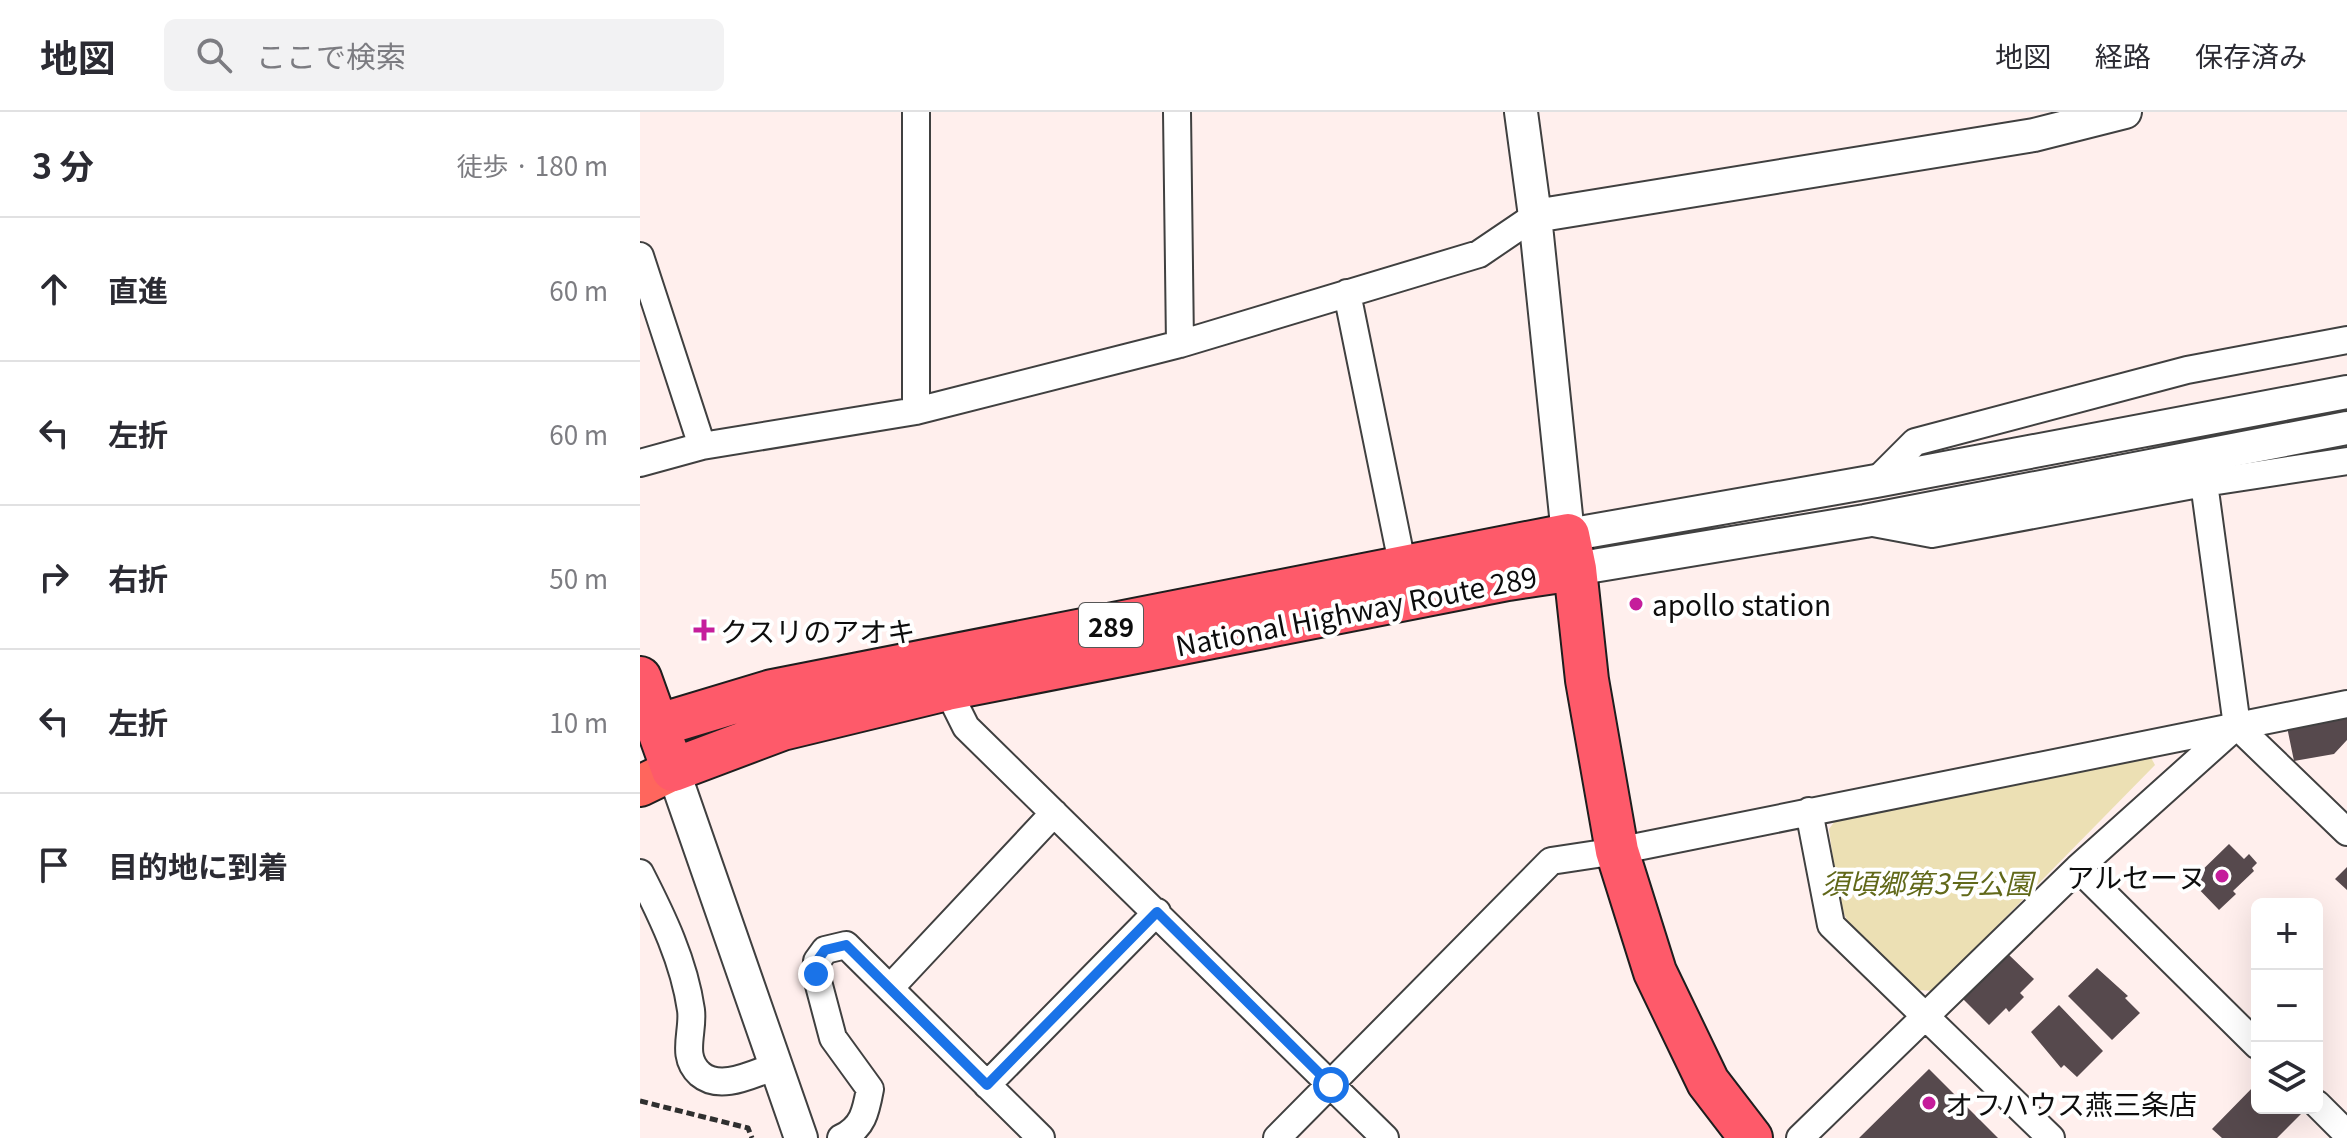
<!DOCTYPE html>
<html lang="ja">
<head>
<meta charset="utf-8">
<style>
  :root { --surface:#fff; --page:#f2f2f3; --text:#2b2b33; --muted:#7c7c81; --line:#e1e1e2 }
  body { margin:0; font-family:Georgia,"Noto Sans JP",serif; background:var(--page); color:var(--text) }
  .controls { position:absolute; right:24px; bottom:24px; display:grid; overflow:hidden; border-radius:12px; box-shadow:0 8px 32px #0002 }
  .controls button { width:72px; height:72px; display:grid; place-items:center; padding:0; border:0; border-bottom:2px solid var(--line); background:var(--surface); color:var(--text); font:40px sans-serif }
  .stop { position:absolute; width:24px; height:24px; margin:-18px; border:6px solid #1a73e8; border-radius:50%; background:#fff }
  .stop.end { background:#1a73e8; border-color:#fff; box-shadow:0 2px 8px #0008 }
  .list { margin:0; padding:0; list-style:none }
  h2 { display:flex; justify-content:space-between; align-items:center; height:104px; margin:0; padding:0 32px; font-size:34px }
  h2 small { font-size:26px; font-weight:400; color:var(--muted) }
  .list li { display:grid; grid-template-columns:52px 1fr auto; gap:24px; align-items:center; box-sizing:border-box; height:144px; padding:0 32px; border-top:2px solid var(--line) }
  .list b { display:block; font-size:30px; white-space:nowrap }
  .list em { font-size:26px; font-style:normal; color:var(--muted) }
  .icon { flex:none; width:44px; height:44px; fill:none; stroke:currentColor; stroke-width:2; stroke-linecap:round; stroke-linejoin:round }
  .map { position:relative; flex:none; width:1707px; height:1026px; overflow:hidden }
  header { display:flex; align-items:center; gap:48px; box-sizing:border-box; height:112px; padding:0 40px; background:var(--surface); border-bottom:2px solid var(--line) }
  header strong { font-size:38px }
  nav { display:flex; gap:44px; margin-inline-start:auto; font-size:28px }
  .search { width:560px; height:72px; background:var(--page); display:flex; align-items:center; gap:20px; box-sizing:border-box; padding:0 28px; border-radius:12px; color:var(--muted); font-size:30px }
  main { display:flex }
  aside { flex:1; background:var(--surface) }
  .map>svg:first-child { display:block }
</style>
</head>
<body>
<header>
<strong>地図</strong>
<div class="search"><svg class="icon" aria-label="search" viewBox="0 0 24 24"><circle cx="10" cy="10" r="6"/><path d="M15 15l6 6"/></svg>ここで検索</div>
<nav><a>地図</a><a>経路</a><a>保存済み</a></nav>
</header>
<main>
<aside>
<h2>3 分<small>徒歩 · 180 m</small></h2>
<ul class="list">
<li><svg class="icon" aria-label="ahead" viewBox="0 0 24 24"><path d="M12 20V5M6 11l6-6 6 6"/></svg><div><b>直進</b></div><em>60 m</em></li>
<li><svg class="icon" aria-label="left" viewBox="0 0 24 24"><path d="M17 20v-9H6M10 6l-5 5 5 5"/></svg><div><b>左折</b></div><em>60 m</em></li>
<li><svg class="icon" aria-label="right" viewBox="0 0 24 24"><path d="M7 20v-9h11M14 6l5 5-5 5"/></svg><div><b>右折</b></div><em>50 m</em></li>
<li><svg class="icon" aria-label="left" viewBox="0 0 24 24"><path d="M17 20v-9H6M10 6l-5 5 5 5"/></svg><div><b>左折</b></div><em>10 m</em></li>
<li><svg class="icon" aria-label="arrive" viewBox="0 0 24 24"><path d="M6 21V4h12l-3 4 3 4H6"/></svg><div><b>目的地に到着</b></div></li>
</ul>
</aside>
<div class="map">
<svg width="1707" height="1026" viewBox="0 0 1707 1026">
  <rect width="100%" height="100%" fill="#ffefed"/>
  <path fill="#ece0b4" d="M1509,642L1515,653L1293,879L1278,878L1207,808L1199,792L1189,717L1197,706Z"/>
  <path fill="#56494d" d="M1707,603V628L1694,642L1654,649L1647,615Z
    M1589,732L1604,747L1609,742L1617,751L1612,756L1614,759L1593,779L1596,782L1579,798L1551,769Z
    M1707,755V778L1695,767Z
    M1368,842L1394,867L1380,881L1384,885L1369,900L1366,896L1349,913L1323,887Z
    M1457,856L1488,884L1485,886L1500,901L1472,928L1428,884Z
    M1419,893L1463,939L1437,965L1424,953L1421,956L1391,920Z
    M1289,957L1358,1026H1219Z
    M1617,971V996H1661L1664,999L1637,1026H1582L1572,1017Z"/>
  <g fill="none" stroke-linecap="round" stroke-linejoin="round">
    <g stroke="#404040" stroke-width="30">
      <path id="minor" d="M537,0L540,232
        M0,144L62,334
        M707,181L763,456
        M276,299V0
        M1707,349L1564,371L1597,614L1707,720
        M0,351L62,334L276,299L540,232L839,142L895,104
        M1236,369L1275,330L1547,258L1707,228
        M1233,411L1292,422L1564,371
        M307,577L326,615L745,1026
        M1169,699L1191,813L1411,1026
        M1438,756L1617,933
        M0,761C22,804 44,849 51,898C54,920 40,944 60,962C81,980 114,961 136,954
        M250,876L414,701
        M347,973L517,800
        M1677,992L1707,1022
        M201,1026C223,1016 226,999 230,977L193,926L176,862L177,849L185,838L206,833L401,1026
        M637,1026L911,749L977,739L1707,592
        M1160,1026L1438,756L1594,616"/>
    </g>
    <g stroke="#404040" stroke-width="36">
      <path id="tertiary" d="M881,0L895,104L928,423L1236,369L1707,280
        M895,104L1394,23L1485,0
        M935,457L1225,409L1707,316
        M33,658L161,1026"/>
    </g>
    <g stroke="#1e1e1e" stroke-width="44">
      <path id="primary" d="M0,674L33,658"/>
    </g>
    <g stroke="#1e1e1e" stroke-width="46">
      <path id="trunk" d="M0,566L33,658L142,617L307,577L868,467L935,457
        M16,614L132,579L928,423L935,457L947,568L977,739L1015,860L1068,970L1111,1026"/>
    </g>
    <path stroke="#2f2f2f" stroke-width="5" stroke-dasharray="8 4" stroke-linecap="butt" d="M0,989L108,1016L112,1026"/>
    <use href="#minor" stroke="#fff" stroke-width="26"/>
    <use href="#tertiary" stroke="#fff" stroke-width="32"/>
    <use href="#primary" stroke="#ff665d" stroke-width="40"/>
    <use href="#trunk" stroke="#fe5a6a" stroke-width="42"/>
  </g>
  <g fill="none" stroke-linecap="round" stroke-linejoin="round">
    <path stroke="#1a73e8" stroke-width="10" d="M176,862L177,849L185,838L206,833L347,973L517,800L691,973"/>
  </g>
  <g fill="#c51d9b" stroke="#fff" stroke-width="3">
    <circle cx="996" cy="492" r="8"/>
    <path d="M60 506h8v8h8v8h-8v8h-8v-8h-8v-8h8z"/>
    <circle cx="1582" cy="764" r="8"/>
    <circle cx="1289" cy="991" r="8"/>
  </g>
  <g text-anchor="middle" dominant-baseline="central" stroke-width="8" stroke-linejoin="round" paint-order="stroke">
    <rect fill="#fff" stroke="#565656" stroke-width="2" x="439" y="491" width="64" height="44" rx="6"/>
    <g font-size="26" font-weight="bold" fill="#0d0d0d">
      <text x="471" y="513">289</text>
    </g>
    <g font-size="28" fill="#0d0d0d" stroke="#fff" text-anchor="start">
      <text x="1012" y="492">apollo station</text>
      <text x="80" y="518">クスリのアオキ</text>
      <text x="1566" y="764" text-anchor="end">アルセーヌ</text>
      <text x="1305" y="991">オフハウス燕三条店</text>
    </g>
    <g font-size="28" fill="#0d0d0d" stroke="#fff">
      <text transform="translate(716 498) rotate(-11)">National Highway Route 289</text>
    </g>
    <g font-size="28" font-style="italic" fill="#616819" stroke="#fff">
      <text x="1287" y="770">須頃郷第3号公園</text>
    </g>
  </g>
</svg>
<div class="controls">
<button>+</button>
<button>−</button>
<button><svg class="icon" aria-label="layers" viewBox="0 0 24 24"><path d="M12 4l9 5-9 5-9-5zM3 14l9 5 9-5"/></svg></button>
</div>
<div class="stop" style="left:691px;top:973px"></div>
<div class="stop end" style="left:176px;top:862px"></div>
</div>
</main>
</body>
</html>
